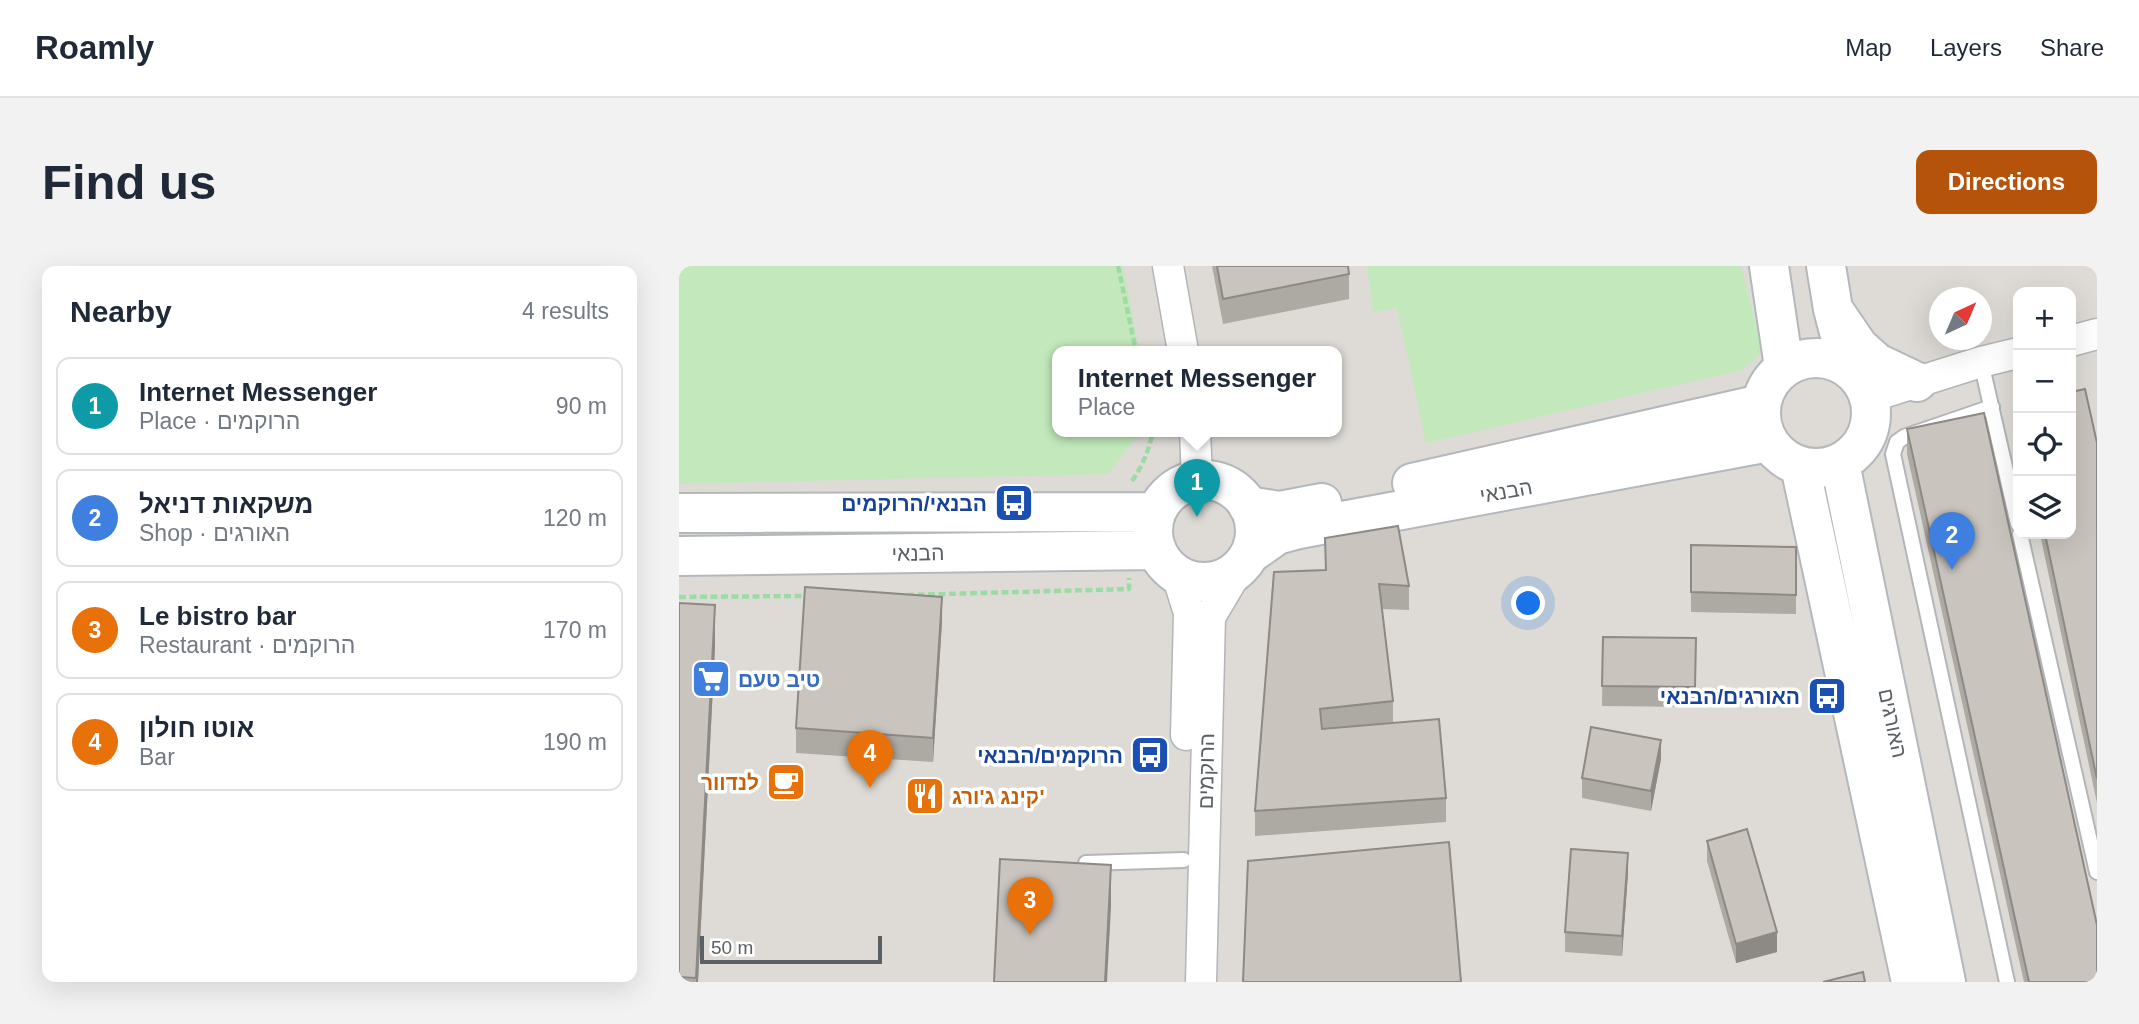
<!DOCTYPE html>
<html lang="en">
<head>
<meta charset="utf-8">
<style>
  :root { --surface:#fff; --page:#f2f2f3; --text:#1f2937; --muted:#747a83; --line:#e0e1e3; --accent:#b45309 }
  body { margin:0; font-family:Helvetica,"Noto Sans Hebrew",sans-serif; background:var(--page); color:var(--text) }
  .controls { position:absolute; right:21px; top:21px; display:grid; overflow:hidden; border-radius:14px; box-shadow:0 7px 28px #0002 }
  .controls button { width:63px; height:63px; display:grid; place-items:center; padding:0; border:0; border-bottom:2px solid var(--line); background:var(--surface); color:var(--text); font:35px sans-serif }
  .compass { position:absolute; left:1250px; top:21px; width:63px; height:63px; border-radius:50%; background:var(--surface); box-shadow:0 7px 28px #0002; rotate:44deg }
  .scale { position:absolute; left:21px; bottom:18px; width:182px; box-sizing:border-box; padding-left:7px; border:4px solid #5a6064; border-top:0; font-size:19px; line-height:24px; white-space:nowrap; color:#5a6064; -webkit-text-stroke:5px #fff; paint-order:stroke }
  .you { position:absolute; left:850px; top:338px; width:24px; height:24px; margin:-18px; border:5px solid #fff; border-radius:50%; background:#1a73e8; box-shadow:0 0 0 10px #1a73e833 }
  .badge { display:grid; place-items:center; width:46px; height:46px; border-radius:50%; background:var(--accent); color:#fff; font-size:23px; font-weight:700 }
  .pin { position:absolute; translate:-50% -58px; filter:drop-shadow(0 2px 4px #0008) }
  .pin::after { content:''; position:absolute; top:37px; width:24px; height:21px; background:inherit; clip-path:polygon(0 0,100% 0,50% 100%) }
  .popup { position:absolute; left:373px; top:80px; width:290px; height:91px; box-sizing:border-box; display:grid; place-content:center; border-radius:14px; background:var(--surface); filter:drop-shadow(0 2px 5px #0005); font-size:23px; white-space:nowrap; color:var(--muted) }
  .popup b { font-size:26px; color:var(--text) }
  .popup::after { content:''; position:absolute; left:50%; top:100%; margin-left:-14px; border:14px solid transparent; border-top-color:var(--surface) }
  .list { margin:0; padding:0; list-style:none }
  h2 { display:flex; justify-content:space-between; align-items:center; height:91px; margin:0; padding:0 28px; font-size:30px }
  h2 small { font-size:23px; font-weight:400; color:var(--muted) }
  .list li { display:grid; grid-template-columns:46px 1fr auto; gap:21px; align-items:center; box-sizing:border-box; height:98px; margin:0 14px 14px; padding:0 14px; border:2px solid var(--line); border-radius:14px }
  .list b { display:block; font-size:26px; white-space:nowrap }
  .list p { margin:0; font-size:23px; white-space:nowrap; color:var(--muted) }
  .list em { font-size:23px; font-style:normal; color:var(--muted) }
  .icon { flex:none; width:38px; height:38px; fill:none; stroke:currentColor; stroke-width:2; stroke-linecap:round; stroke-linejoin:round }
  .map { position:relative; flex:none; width:1418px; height:716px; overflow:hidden; border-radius:14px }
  header { display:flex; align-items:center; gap:42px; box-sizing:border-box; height:98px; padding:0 35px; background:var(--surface); border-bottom:2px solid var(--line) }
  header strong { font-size:33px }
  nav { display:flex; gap:38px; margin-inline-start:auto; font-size:24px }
  .intro { display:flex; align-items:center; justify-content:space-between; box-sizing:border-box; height:168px; padding:0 42px }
  h1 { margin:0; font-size:49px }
  .button { padding:18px 32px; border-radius:14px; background:var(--accent); color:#fff; font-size:24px; font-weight:700 }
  main { display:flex; gap:42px; padding:0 42px }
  aside { flex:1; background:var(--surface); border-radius:14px; box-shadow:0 7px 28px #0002 }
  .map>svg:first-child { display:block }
</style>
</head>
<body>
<header>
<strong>Roamly</strong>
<nav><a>Map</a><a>Layers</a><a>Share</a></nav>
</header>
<div class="intro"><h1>Find us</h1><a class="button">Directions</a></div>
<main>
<aside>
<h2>Nearby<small>4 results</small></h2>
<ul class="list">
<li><span class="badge" style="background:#0f9aa8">1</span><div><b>Internet Messenger</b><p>Place · הרוקמים</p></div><em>90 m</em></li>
<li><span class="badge" style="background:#3f7fe0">2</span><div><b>משקאות דניאל</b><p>Shop · האורגים</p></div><em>120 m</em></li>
<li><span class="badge" style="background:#e8710a">3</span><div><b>Le bistro bar</b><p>Restaurant · הרוקמים</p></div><em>170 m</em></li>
<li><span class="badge" style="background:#e8710a">4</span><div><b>אוטו חולון</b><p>Bar</p></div><em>190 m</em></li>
</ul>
</aside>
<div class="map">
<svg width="1418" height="716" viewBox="0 0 1418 716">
  <rect width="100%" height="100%" fill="#eee9e1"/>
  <path fill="#dedbd6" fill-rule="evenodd" d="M0,0H1418V716H0ZM1339,26H1392V268H1339ZM1260,32H1302V74H1260ZM378,85H658V165H378Z"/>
  <path fill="#c2e8bb" d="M0,0H444L460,85H378V165H462L429,208L0,218Z
    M688,0H1062L1084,86L1063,104L747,177L718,42L694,46Z"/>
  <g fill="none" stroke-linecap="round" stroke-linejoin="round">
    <g stroke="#b2b6ba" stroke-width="18">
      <path id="lane" d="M1302,96L1339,258
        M1313,141L1225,171L1218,176L1214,188L1328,716
        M1341,268L1418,606
        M407,597L505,594"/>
    </g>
    <g stroke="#b2b6ba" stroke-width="33">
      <path id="street" d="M489,0L504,85
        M1392,75L1418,68
        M1191,131L1302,96L1339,87
        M516,165L518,214
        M488,300L500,315L510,347L507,469
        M522,716L531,351L560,302"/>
    </g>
    <g stroke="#b3b8bd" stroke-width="42">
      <path id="secondary" d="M1090,0L1105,101
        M1147,0L1154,43L1160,66
        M1154,43L1180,81L1198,97L1238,116
        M1082 147a55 55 0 1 1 110 0a55 55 0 1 1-110 0Z
        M1161,197L1267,716
        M1121,200L1232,716
        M474 265a51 51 0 1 1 102 0a51 51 0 1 1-102 0Z
        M733,217L1082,138
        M569,240L601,245L643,237
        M0,247L477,246
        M571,288L598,269L620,263L1090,176
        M0,290L478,284"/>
    </g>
    <path stroke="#9ddba4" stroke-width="4.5" stroke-dasharray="7 3.5" stroke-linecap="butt" d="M439,0L457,85
      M453,215C464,199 470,184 474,165
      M228,329L450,323V312
      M0,331L129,330"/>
    <use href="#lane" stroke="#fff" stroke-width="14"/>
    <use href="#street" stroke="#fff" stroke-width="30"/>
    <use href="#secondary" stroke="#fff" stroke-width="38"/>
  </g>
  <path fill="#ada9a3" d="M533,0H669L670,8V33L544,58Z
    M1338,137H1339V167L1338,162Z
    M1228,163L1418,716H1345L1228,188Z
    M1418,177V537L1361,268H1392Z
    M646,272L730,320V344L703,343L714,435V457L767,532V556L576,570V545L646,304Z
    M1012,279L1117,281V348L1012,346Z
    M0,337L36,381L19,716H0Z
    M263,356L254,496L117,487V462Z
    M924,371L1017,372L1016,441L923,440Z
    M982,493L972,545L903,532V512Z
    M1028,575L1098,686L1057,697L1028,595Z
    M949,607L943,690L886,686V666Z"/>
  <path fill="#8d8985" d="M263,331V356L254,496V472Z
    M36,339V381L19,716H17Z
    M982,474V493L972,545V525Z
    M949,587V607L943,690V670Z
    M432,599V641L428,716H426Z
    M1098,666V686L1057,697V678Z"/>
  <path fill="#c9c4be" stroke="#8d8985" stroke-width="2" d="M538,0H669L670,8L544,33Z
    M1406,123L1418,177V513L1366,268H1392V126Z
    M1305,147L1418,659V716H1350L1228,163Z
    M719,260L730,320L700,318L714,435L641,443L643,463L760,453L767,532L576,545L595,306L647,304L646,272Z
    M1012,279L1117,281V329L1012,326Z
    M126,321L263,331L254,472L117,462Z
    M0,337L36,339L17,712L0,711Z
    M924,371L1017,372L1016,421L923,420Z
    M912,461L982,474L972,525L903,512Z
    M1068,563L1098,666L1057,678L1028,575Z
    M770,576L782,716H564L569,595Z
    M892,583L949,587L943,670L886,666Z
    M321,593L432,599L426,716H315Z
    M1184,706L1186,716H1144Z"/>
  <defs>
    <g id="bus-square" transform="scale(2.0125)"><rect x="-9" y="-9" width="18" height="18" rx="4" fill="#1a4fb4" stroke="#fff"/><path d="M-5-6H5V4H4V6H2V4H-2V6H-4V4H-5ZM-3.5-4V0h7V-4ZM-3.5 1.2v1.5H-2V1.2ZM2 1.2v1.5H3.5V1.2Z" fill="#fff"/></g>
    <g id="supermarket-square" transform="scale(2.0125)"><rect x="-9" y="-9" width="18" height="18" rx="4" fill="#3f7fe0" stroke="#fff"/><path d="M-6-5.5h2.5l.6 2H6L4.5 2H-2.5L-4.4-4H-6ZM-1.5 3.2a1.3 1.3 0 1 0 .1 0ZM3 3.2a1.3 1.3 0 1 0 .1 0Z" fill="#fff"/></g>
    <g id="cafe-square" transform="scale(2.0125)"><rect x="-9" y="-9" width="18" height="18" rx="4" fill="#e8710a" stroke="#fff"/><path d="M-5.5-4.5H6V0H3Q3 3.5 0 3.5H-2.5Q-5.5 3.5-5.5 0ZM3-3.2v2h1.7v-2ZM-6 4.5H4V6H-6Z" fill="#fff"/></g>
    <g id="restaurant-square" transform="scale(2.0125)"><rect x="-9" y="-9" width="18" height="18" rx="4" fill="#e8710a" stroke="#fff"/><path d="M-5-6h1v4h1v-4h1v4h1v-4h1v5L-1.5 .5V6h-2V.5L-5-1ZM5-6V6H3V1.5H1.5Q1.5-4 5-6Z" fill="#fff"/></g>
  </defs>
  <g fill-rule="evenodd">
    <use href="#bus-square" x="335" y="237"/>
    <use href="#supermarket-square" x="32" y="413"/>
    <use href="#bus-square" x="1148" y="430"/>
    <use href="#bus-square" x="471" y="489"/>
    <use href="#cafe-square" x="107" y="516"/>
    <use href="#restaurant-square" x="246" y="530"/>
  </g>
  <g text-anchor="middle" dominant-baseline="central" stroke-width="7" stroke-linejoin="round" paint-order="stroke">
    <g font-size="21" fill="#5a6064" stroke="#fff">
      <text transform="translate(827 225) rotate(-10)">הבנאי</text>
      <text transform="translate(239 287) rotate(-1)">הבנאי</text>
      <text transform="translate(1214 457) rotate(78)">האורגים</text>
      <text transform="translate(527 505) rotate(-89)">הרוקמים</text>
    </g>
    <g font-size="21" font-weight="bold" fill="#164399" stroke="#fff" text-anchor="end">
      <text x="308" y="237">הבנאי/הרוקמים</text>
      <text x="1121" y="430">האורגים/הבנאי</text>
      <text x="444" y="489">הרוקמים/הבנאי</text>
    </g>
    <g font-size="21" font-weight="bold" fill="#366cbe" stroke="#fff" text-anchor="start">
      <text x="59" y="413">טיב טעם</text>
    </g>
    <g font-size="21" font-weight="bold" fill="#c56008" stroke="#fff" text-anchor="end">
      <text x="80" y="516">לנדוור</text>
      <text x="273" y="530" text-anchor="start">קינג ג'ורג'</text>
    </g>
  </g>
</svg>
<div class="controls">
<button>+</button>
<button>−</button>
<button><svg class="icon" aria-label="locate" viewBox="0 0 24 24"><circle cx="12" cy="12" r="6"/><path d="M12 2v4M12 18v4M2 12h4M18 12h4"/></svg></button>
<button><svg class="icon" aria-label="layers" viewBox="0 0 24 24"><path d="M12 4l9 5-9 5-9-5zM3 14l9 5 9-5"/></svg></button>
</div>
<svg class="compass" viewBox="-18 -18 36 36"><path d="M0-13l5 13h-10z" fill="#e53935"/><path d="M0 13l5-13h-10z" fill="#747a83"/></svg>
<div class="scale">50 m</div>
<div class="you"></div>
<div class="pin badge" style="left:518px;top:251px;background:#0f9aa8">1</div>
<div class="popup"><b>Internet Messenger</b>Place</div>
<div class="pin badge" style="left:1273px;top:304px;background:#3f7fe0">2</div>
<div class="pin badge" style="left:351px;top:669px;background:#e8710a">3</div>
<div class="pin badge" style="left:191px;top:522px;background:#e8710a">4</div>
</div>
</main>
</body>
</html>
